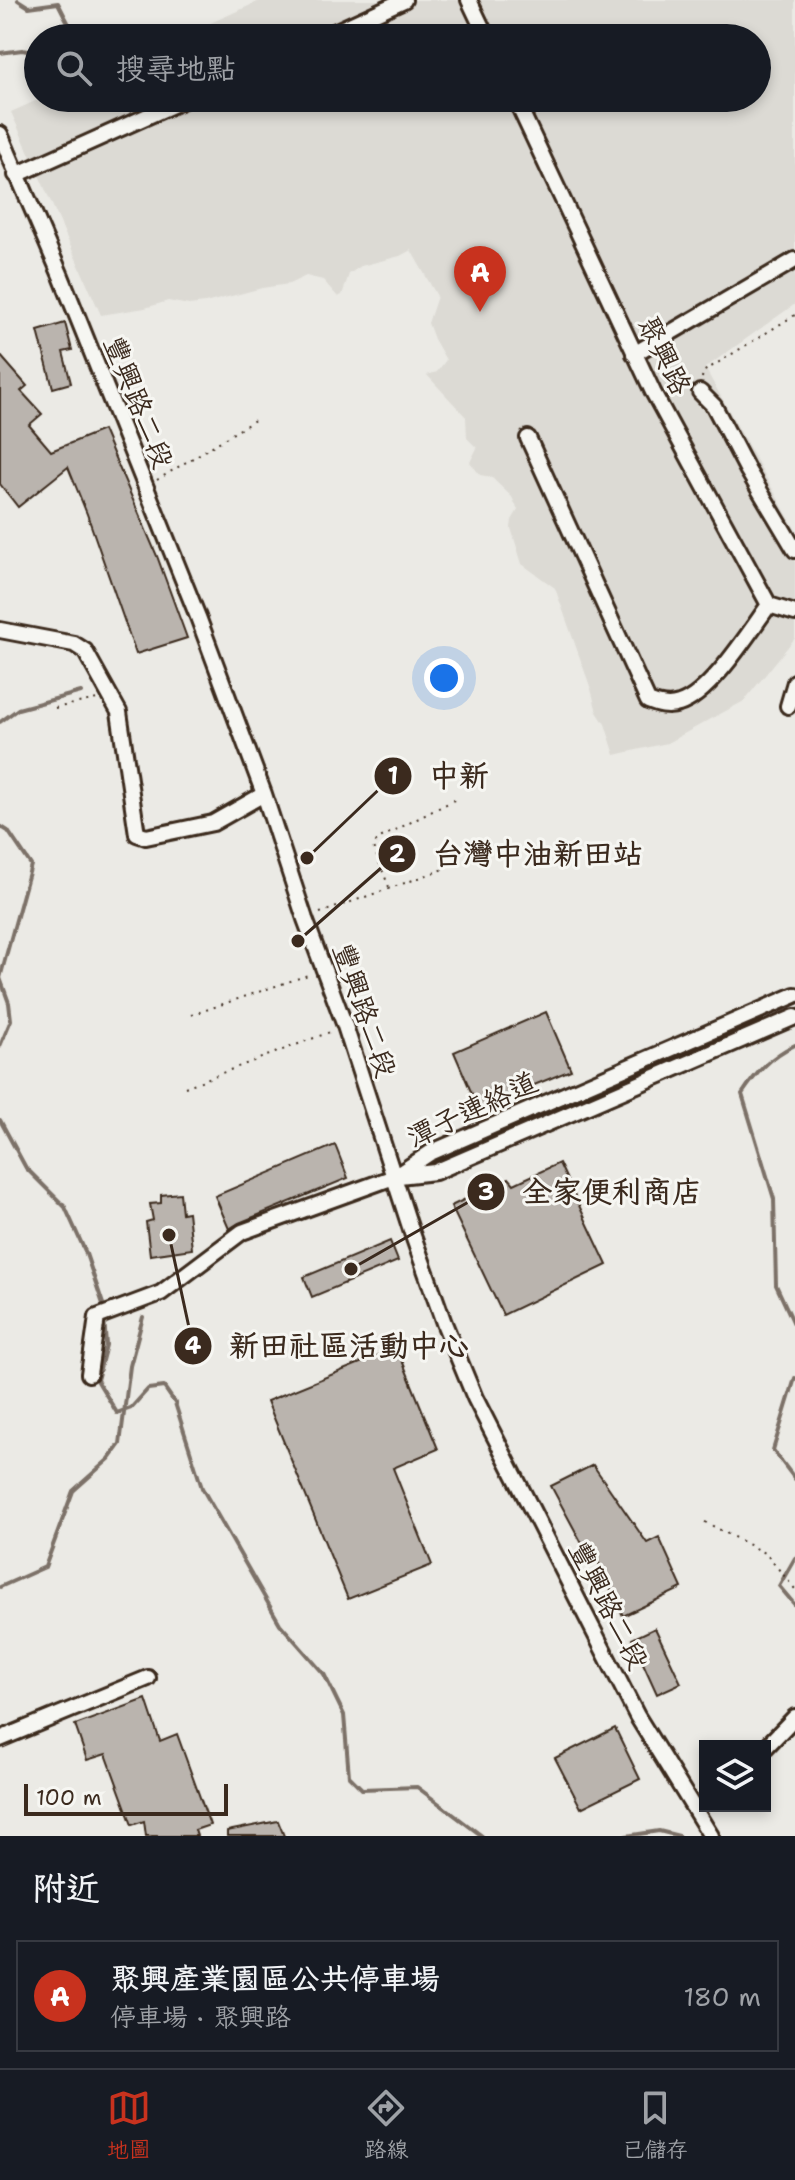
<!DOCTYPE html>
<html lang="zh-TW">
<head>
<meta charset="utf-8">
<style>
  :root { --surface:#171b24; --page:#242831; --text:#f1f3f6; --muted:#9ea1a6; --line:#363941; --accent:#c8321e }
  body { margin:0; font-family:"Shantell Sans","LXGW WenKai TC",sans-serif; background:var(--page); color:var(--text) }
  .controls { position:absolute; right:24px; bottom:24px; display:grid; overflow:hidden; border-radius:0px; box-shadow:0 4px 12px #0003 }
  .controls button { width:72px; height:72px; display:grid; place-items:center; padding:0; border:0; border-bottom:2px solid var(--line); background:var(--surface); color:var(--text); font:40px sans-serif }
  .scale { position:absolute; left:24px; bottom:20px; width:204px; box-sizing:border-box; padding-left:8px; border:4px solid #3b2a1e; border-top:0; font-size:22px; line-height:28px; white-space:nowrap; color:#3b2a1e; -webkit-text-stroke:6px #f6f6f2; paint-order:stroke }
  .you { position:absolute; left:444px; top:678px; width:28px; height:28px; margin:-20px; border:6px solid #fff; border-radius:50%; background:#1a73e8; box-shadow:0 0 0 12px #1a73e833 }
  .badge { display:grid; place-items:center; width:52px; height:52px; border-radius:50%; background:var(--accent); color:#fff; font-size:26px; font-weight:700 }
  .pin { position:absolute; translate:-50% -66px; filter:drop-shadow(0 2px 4px #0008) }
  .pin::after { content:''; position:absolute; top:42px; width:28px; height:24px; background:inherit; clip-path:polygon(0 0,100% 0,50% 100%) }
  .list { margin:0; padding:0; list-style:none }
  h2 { display:flex; justify-content:space-between; align-items:center; height:104px; margin:0; padding:0 32px; font-size:34px }
  h2 small { font-size:26px; font-weight:400; color:var(--muted) }
  .list li { display:grid; grid-template-columns:52px 1fr auto; gap:24px; align-items:center; box-sizing:border-box; height:112px; margin:0 16px 16px; padding:0 16px; border:2px solid var(--line); border-radius:0px }
  .list b { display:block; font-size:30px; white-space:nowrap }
  .list p { margin:0; font-size:26px; white-space:nowrap; color:var(--muted) }
  .list em { font-size:26px; font-style:normal; color:var(--muted) }
  .icon { flex:none; width:44px; height:44px; fill:none; stroke:currentColor; stroke-width:2; stroke-linecap:round; stroke-linejoin:round }
  .map { position:relative; flex:none; width:795px; height:1836px; overflow:hidden }
  .search { position:absolute; background:var(--surface); box-shadow:0 4px 12px #0003; left:24px; right:24px; top:24px; height:88px; display:flex; align-items:center; gap:20px; box-sizing:border-box; padding:0 28px; border-radius:44px; color:var(--muted); font-size:30px }
  .sheet { height:232px; background:var(--surface) }
  nav { display:flex; justify-content:space-around; align-items:center; box-sizing:border-box; height:112px; border-top:2px solid var(--line); background:var(--surface); font-size:22px; color:var(--muted) }
  nav a { display:grid; justify-items:center; gap:4px }
  nav .on { color:var(--accent) }
  .map>svg:first-child { display:block }
</style>
</head>
<body>
<div class="map">
<svg width="795" height="1836" viewBox="0 0 795 1836">
  <rect width="100%" height="100%" fill="#ebeae5"/>
  <filter id="ink" filterUnits="userSpaceOnUse"><feTurbulence type="fractalNoise" baseFrequency=".0125" numOctaves="2"/><feDisplacementMap in="SourceGraphic" scale="16" xChannelSelector="R" yChannelSelector="G"/><feConvolveMatrix kernelMatrix="1 2 1 2 8 2 1 2 1" color-interpolation-filters="sRGB"/></filter>
  <g filter="url(#ink)">
    <path fill="#dcdad4" d="M262,0H795V304L705,368L795,529V638L744,701L667,743L615,755L605,724L597,712L591,689L555,588L522,564L511,528L512,520L518,510L512,497L491,477L480,475L470,462L477,448L467,438L466,417L427,375L437,372L446,360L434,339L428,323L437,296L411,250L400,256L361,266L349,274L342,295L338,297L323,280L306,276L289,284L262,288L205,303L189,305L168,301L145,308L101,315L11,112L42,98H757V38H177Z"/>
    <g fill="none" stroke-linecap="round" stroke-linejoin="round">
      <path stroke="#7c7167" stroke-width="4" d="M18,0L29,7L58,3L76,38
        M0,53L22,50L38,53
        M0,722L18,709L81,692
        M0,826L8,831L31,865L0,978L9,1003L11,1020L0,1046
        M795,1045C771,1056 756,1073 742,1094L774,1199L776,1285L795,1326
        M0,1120L26,1168L65,1207L85,1251L103,1304L106,1345L97,1380L117,1413L131,1408L148,1389L164,1387L175,1403L202,1488L280,1624L324,1674L344,1715L349,1776L362,1789L417,1787L482,1836
        M795,1378L773,1450L795,1479
        M795,1558L779,1586L795,1605
        M0,1587L45,1567L73,1491L109,1459L120,1444L130,1366L143,1317
        M626,1836L659,1831L679,1836"/>
    </g>
    <path fill="#bab4ae" stroke="#3b2a1e" stroke-width="2" d="M65,323L72,350L63,352L71,383L53,388L38,331Z
      M0,355L27,386L21,391L42,414L29,425L51,451L103,430L157,556L187,638L136,654L87,514L68,467L18,507L0,484Z
      M546,1012L571,1070L478,1108L454,1052Z
      M335,1145L348,1178L239,1223L229,1229L215,1196Z
      M559,1163L607,1265L503,1315L451,1206L509,1178L514,1184Z
      M180,1193L182,1213L188,1212L192,1249L150,1255L146,1222L153,1220L150,1204L161,1203V1195Z
      M390,1241L398,1261L312,1297L304,1277Z
      M397,1348L438,1449L393,1468L432,1565L348,1599L267,1401Z
      M593,1465L647,1543L659,1537L682,1588L623,1616L597,1559L592,1562L551,1486Z
      M655,1628L681,1683L657,1694L632,1639Z
      M146,1699L160,1741L177,1734L210,1825L195,1830L197,1836H146L144,1821L132,1825L106,1754L87,1760L75,1725Z
      M615,1728L640,1779L581,1808L555,1758Z
      M278,1821L284,1836H227V1831Z"/>
    <g fill="none" stroke-linecap="round" stroke-linejoin="round">
      <g stroke="#3b2a1e" stroke-width="20">
        <path id="minor" d="M469,0L487,38
          M321,38L404,0
          M515,98L653,392L769,605L795,613
          M0,134L61,276L198,617L264,794L305,919L345,1026L412,1233L444,1323L475,1398L637,1716L711,1836
          M16,175L188,98
          M634,354L795,260
          M700,392L714,406L748,471L795,550
          M528,438L648,701C658,705 668,708 679,704C710,695 750,631 769,605
          M0,630L74,644L85,651L119,712L137,834L146,837L213,823L264,794
          M788,706L795,682
          M399,1176L435,1172L795,1017
          M89,1374L97,1317L161,1293L242,1232L394,1177L430,1153L795,995
          M0,1739L148,1678
          M765,1748L795,1717"/>
      </g>
      <path stroke="#3b2a1e" stroke-width="2" stroke-dasharray="2 6" stroke-linecap="butt" d="M702,378L703,372L795,315
        M157,480L258,418
        M55,708L97,699
        M389,887L373,847L378,839L458,798
        M320,913L447,868
        M191,1015L311,974
        M185,1087L330,1032
        M705,1522L766,1554L795,1589"/>
      <use href="#minor" stroke="#f6f6f2" stroke-width="14"/>
    </g>
  </g>
  <g text-anchor="middle" dominant-baseline="central" stroke-width="6" stroke-linejoin="round" paint-order="stroke">
    <g font-size="28" fill="#3b2a1e" stroke="#f6f6f2">
      <text transform="translate(665 355) rotate(64)">聚興路</text>
      <text transform="translate(139 402) rotate(68)">豐興路二段</text>
      <text transform="translate(365 1010) rotate(71)">豐興路二段</text>
      <text transform="translate(472 1109) rotate(-25)">潭子連絡道</text>
      <text transform="translate(609 1605) rotate(63)">豐興路二段</text>
    </g>
  </g>
  <path fill="none" stroke="#3b2a1e" stroke-width="3" d="M307 858L393 776M298 941L397 854M351 1269L486 1192M169 1235L193 1346"/>
  <g fill="#3b2a1e" stroke="#f6f6f2" stroke-width="3">
    <circle cx="307" cy="858" r="8"/>
    <circle cx="298" cy="941" r="8"/>
    <circle cx="351" cy="1269" r="8"/>
    <circle cx="169" cy="1235" r="8"/>
    <circle cx="393" cy="776" r="20"/>
    <circle cx="397" cy="854" r="20"/>
    <circle cx="486" cy="1192" r="20"/>
    <circle cx="193" cy="1346" r="20"/>
  </g>
  <g font-size="24" text-anchor="middle" font-weight="bold" fill="#fff">
    <text x="393" y="784">1</text>
    <text x="397" y="862">2</text>
    <text x="486" y="1200">3</text>
    <text x="193" y="1354">4</text>
  </g>
  <g font-size="30" text-anchor="middle" font-weight="bold" fill="#3b2a1e" stroke="#f6f6f2" stroke-width="6" stroke-linejoin="round" paint-order="stroke">
    <text x="459" y="786">中新</text>
    <text x="538" y="864">台灣中油新田站</text>
    <text x="612" y="1202">全家便利商店</text>
    <text x="349" y="1356">新田社區活動中心</text>
  </g>
</svg>
<div class="controls">
<button><svg class="icon" aria-label="layers" viewBox="0 0 24 24"><path d="M12 4l9 5-9 5-9-5zM3 14l9 5 9-5"/></svg></button>
</div>
<div class="scale">100 m</div>
<div class="you"></div>
<div class="pin badge" style="left:480px;top:312px">A</div>
<div class="search"><svg class="icon" aria-label="search" viewBox="0 0 24 24"><circle cx="10" cy="10" r="6"/><path d="M15 15l6 6"/></svg>搜尋地點</div>
</div>
<section class="sheet">
<h2>附近<small></small></h2>
<ul class="list">
<li><span class="badge">A</span><div><b>聚興產業園區公共停車場</b><p>停車場 · 聚興路</p></div><em>180 m</em></li>
</ul>
</section>
<nav>
<a class="on"><svg class="icon" aria-label="map" viewBox="0 0 24 24"><path d="M3 6l6-2 6 2 6-2v14l-6 2-6-2-6 2zM9 4v14M15 6v14"/></svg>地圖</a>
<a><svg class="icon" aria-label="directions" viewBox="0 0 24 24"><path d="M12 3l9 9-9 9-9-9zM9 14v-3h6M13 9l2 2-2 2"/></svg>路線</a>
<a><svg class="icon" aria-label="saved" viewBox="0 0 24 24"><path d="M7 4h10v16l-5-4-5 4z"/></svg>已儲存</a>
</nav>
</body>
</html>
